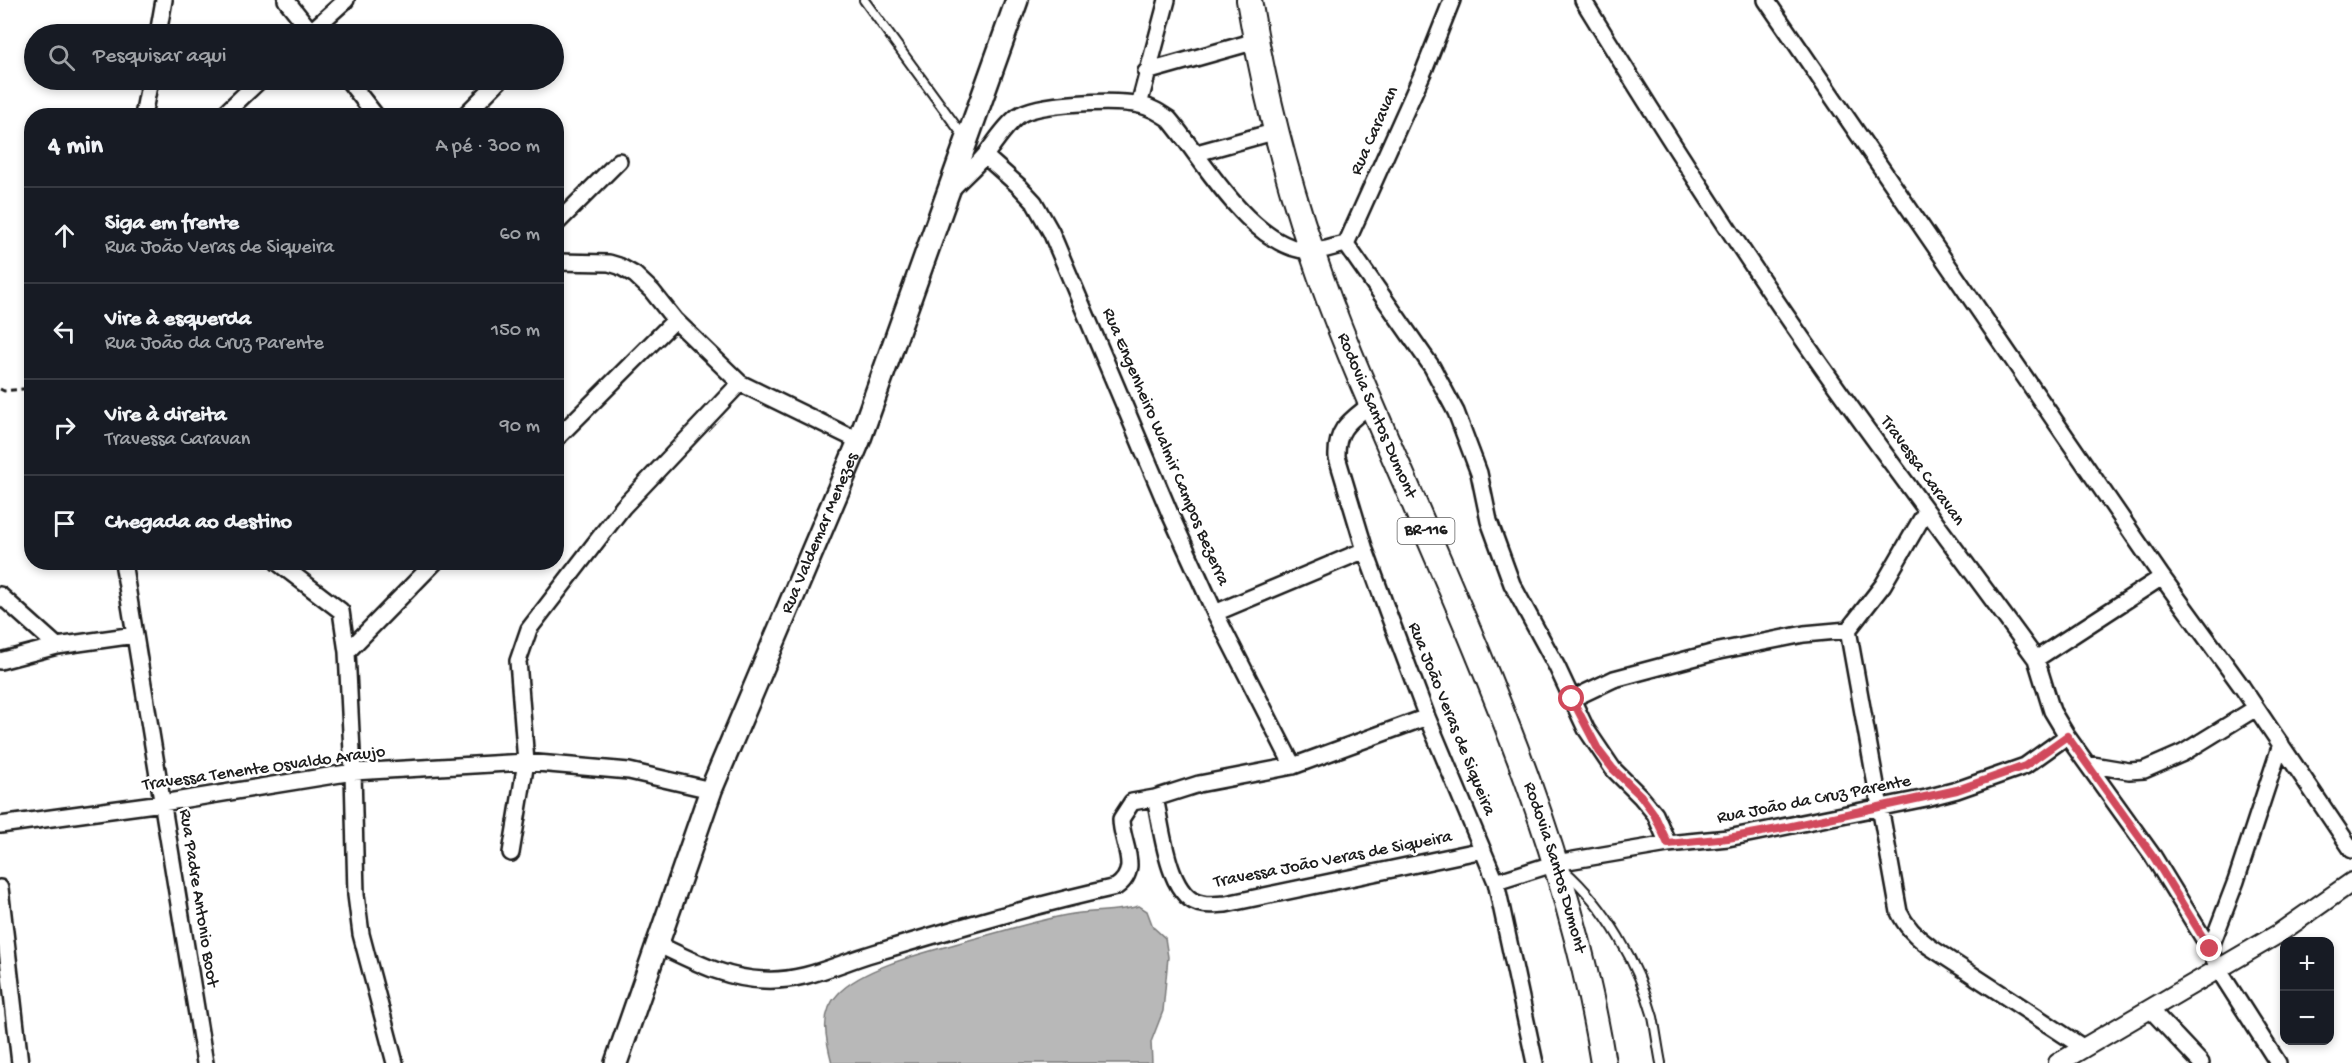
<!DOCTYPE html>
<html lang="pt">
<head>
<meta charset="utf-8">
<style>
  :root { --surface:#171b24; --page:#242831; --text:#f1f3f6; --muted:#9ea1a6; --line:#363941 }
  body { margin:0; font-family:"Gochi Hand",sans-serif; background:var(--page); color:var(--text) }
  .controls { position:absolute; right:18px; bottom:18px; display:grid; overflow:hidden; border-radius:12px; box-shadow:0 3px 9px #0003 }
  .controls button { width:54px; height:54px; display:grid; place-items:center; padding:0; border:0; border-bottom:2px solid var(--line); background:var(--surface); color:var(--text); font:30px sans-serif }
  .stop { position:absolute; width:18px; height:18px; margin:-14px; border:4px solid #d1495b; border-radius:50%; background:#fff }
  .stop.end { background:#d1495b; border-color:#fff; box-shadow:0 2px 6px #0008 }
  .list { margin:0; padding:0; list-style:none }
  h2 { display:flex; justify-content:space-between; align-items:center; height:78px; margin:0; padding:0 24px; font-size:26px }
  h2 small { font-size:20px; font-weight:400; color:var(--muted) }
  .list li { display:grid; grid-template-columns:39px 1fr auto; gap:18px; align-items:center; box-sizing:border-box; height:96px; padding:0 24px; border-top:2px solid var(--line) }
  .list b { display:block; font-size:22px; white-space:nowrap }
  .list p { margin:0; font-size:20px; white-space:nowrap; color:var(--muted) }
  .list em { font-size:20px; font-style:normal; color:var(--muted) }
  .icon { flex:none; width:33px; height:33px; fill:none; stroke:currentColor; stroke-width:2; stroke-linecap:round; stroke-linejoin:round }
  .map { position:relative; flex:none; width:2352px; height:1063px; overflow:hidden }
  .search { position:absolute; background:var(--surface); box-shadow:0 3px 9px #0003; left:24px; top:24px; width:540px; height:66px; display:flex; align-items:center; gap:15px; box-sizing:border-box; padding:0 21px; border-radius:33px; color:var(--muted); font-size:22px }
  .panel { position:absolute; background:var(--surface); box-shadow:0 3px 9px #0003; left:24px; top:108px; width:540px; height:462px; border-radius:24px }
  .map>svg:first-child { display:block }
</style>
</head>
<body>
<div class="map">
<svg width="2352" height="1063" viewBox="0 0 2352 1063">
  <rect width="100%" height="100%" fill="#fff"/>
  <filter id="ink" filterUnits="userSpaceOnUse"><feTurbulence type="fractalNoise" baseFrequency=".0167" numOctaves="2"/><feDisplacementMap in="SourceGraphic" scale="12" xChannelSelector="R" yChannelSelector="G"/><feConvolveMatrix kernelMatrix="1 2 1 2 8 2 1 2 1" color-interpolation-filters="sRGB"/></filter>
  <g filter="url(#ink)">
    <path fill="#b8b8b8" stroke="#7a7a7a" stroke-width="1.5" d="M1139,906L1147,911L1153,927L1165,938L1168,957L1163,1011L1151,1042L1152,1063H832C826,1040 819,1013 838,994C865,965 936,950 973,939C1004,931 1035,921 1067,915C1091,910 1115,913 1139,906Z"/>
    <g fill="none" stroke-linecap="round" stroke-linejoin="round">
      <g stroke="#1c1c1c" stroke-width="12">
        <path id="service" d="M864,0L964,137
          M1564,870C1606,907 1638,963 1653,1017C1656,1032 1658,1048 1661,1063"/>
      </g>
      <g stroke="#1c1c1c" stroke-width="20">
        <path id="minor" d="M286,0L313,34
          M1583,0C1664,132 1747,262 1837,388C1902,479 1970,568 2036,659L2052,711L2067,736L2153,856L2210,949L2218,969L2278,1063
          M1766,0L2162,577L2242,687L2352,850
          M158,34L164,0
          M308,34L346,0
          M1146,72L1256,41
          M348,80L376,116
          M1139,105L1167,0
          M143,116L150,80
          M222,116L260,80
          M464,116L500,80
          M1197,153L1277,131
          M985,156L1020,187L1034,202L1051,232L1171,516L1215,613L1293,766
          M951,190C962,178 975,167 986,154C996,141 1005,126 1018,116C1037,102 1116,100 1140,105C1151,107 1160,113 1169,119C1204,160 1251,248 1310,251C1321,252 1335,246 1346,244L1425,68L1452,0
          M556,224L619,161
          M1346,244L1432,367L1456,412L1479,473L1489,521L1512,584L1557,667L1586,729L1613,769L1641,797L1655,814L1668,844
          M556,262L609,263L619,266L635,275L652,291L675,320L740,383L859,441
          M1371,404C1350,421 1336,428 1337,457L1365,550L1388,613L1427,717L1496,882L1535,1063
          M556,439L675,320
          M1926,511L1883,585L1848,630L1899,912C1906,927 1916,937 1930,947L2084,1048
          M123,562L205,1063
          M277,562L341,611L347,652L353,772L356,895L361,934L395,1063
          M0,595L57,646
          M1215,613L1365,550
          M347,652L435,562
          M2036,659L2162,577
          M0,661L57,646L135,635
          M1572,699L1614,679L1719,651L1804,634L1848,630
          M1427,717L1293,766L1199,784L1155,798C1162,826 1167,899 1202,904C1210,906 1218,904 1226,904L1483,850
          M2087,764L2129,771L2144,770L2183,753L2256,708
          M0,825L162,803L353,772L526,762L629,771L711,790
          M511,853L526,762L518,661L529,629L623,507L740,383
          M1496,882L1556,863L1668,844L1728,838L1926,798L1957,790L2025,766L2067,736
          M0,888L20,1063
          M657,944C691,960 725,979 764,980C805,982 836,964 874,953C954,929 1034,905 1116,887C1142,869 1121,844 1121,819L1132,802L1155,798
          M2210,949L2236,881L2281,744
          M2151,1010L2201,1063"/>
      </g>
      <g stroke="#1c1c1c" stroke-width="22">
        <path id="tertiary" d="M2058,1063L2278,934L2352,882"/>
      </g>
      <g stroke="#1c1c1c" stroke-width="26">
        <g id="secondary">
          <path id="s1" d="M616,1063L711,790L859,441L1017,0"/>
        </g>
      </g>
      <g stroke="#1c1c1c" stroke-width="28">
        <g id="trunk">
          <path id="s2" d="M1249,0C1263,85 1284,170 1312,252C1338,330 1372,406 1405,482C1486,670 1571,859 1603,1063"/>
        </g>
      </g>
      <path stroke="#1c1c1c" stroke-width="3" stroke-dasharray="6 4.5" stroke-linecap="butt" d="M0,389L4,391L32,388"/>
      <use href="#service" stroke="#fff" stroke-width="8"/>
      <use href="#minor" stroke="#fff" stroke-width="15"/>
      <use href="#tertiary" stroke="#fff" stroke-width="18"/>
      <use href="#secondary" stroke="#fff" stroke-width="21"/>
      <use href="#trunk" stroke="#fff" stroke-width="24"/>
    </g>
  </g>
  <g fill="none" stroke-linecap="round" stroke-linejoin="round" filter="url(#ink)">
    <path stroke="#d1495b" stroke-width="8" d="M1572,699L1599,751L1613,769L1641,796L1654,814L1668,844L1728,838L1778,829L1957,790L2025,766L2067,736L2153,856L2210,949"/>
  </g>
  <g text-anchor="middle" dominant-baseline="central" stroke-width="5" stroke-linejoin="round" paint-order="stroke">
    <rect fill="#fff" stroke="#606060" stroke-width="1.5" x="1397.5" y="518" width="57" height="26" rx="4.5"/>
    <g font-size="16" font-weight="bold" fill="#1c1c1c">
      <text x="1426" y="531">BR-116</text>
    </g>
    <g font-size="18" fill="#1c1c1c" stroke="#fff">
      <text transform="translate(1375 131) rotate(-66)">Rua Caravan</text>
      <text stroke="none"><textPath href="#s2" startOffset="436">Rodovia Santos Dumont</textPath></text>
      <text transform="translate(1165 447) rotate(67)">Rua Engenheiro Walmir Campos Bezerra</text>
      <text transform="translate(1922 471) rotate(54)">Travessa Caravan</text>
      <text stroke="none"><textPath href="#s1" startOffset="568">Rua Valdemar Menezes</textPath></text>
      <text transform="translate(1451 719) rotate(68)">Rua João Veras de Siqueira</text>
      <text transform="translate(264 769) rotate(-8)">Travessa Tenente Osvaldo Araujo</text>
      <text transform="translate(1814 800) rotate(-11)">Rua João da Cruz Parente</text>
      <text transform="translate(1333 860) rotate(-11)">Travessa João Veras de Siqueira</text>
      <text stroke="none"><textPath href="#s2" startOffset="922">Rodovia Santos Dumont</textPath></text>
      <text transform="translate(198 898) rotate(81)">Rua Padre Antonio Boot</text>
    </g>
  </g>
</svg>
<div class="controls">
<button>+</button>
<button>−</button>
</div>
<div class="stop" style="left:1572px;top:699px"></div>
<div class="stop end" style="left:2210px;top:949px"></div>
<div class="search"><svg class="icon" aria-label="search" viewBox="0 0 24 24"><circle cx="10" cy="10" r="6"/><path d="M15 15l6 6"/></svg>Pesquisar aqui</div>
<section class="panel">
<h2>4 min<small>A pé · 300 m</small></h2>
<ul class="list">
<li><svg class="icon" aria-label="ahead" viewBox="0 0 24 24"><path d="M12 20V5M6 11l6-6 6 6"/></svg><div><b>Siga em frente</b><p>Rua João Veras de Siqueira</p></div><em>60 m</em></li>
<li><svg class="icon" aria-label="left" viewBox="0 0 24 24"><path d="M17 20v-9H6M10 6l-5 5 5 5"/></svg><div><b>Vire à esquerda</b><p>Rua João da Cruz Parente</p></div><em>150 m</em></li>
<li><svg class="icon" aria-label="right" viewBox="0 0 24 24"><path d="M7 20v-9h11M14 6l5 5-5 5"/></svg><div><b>Vire à direita</b><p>Travessa Caravan</p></div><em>90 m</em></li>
<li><svg class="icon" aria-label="arrive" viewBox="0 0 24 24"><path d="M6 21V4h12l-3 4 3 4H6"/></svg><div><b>Chegada ao destino</b></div></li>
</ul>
</section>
</div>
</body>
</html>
